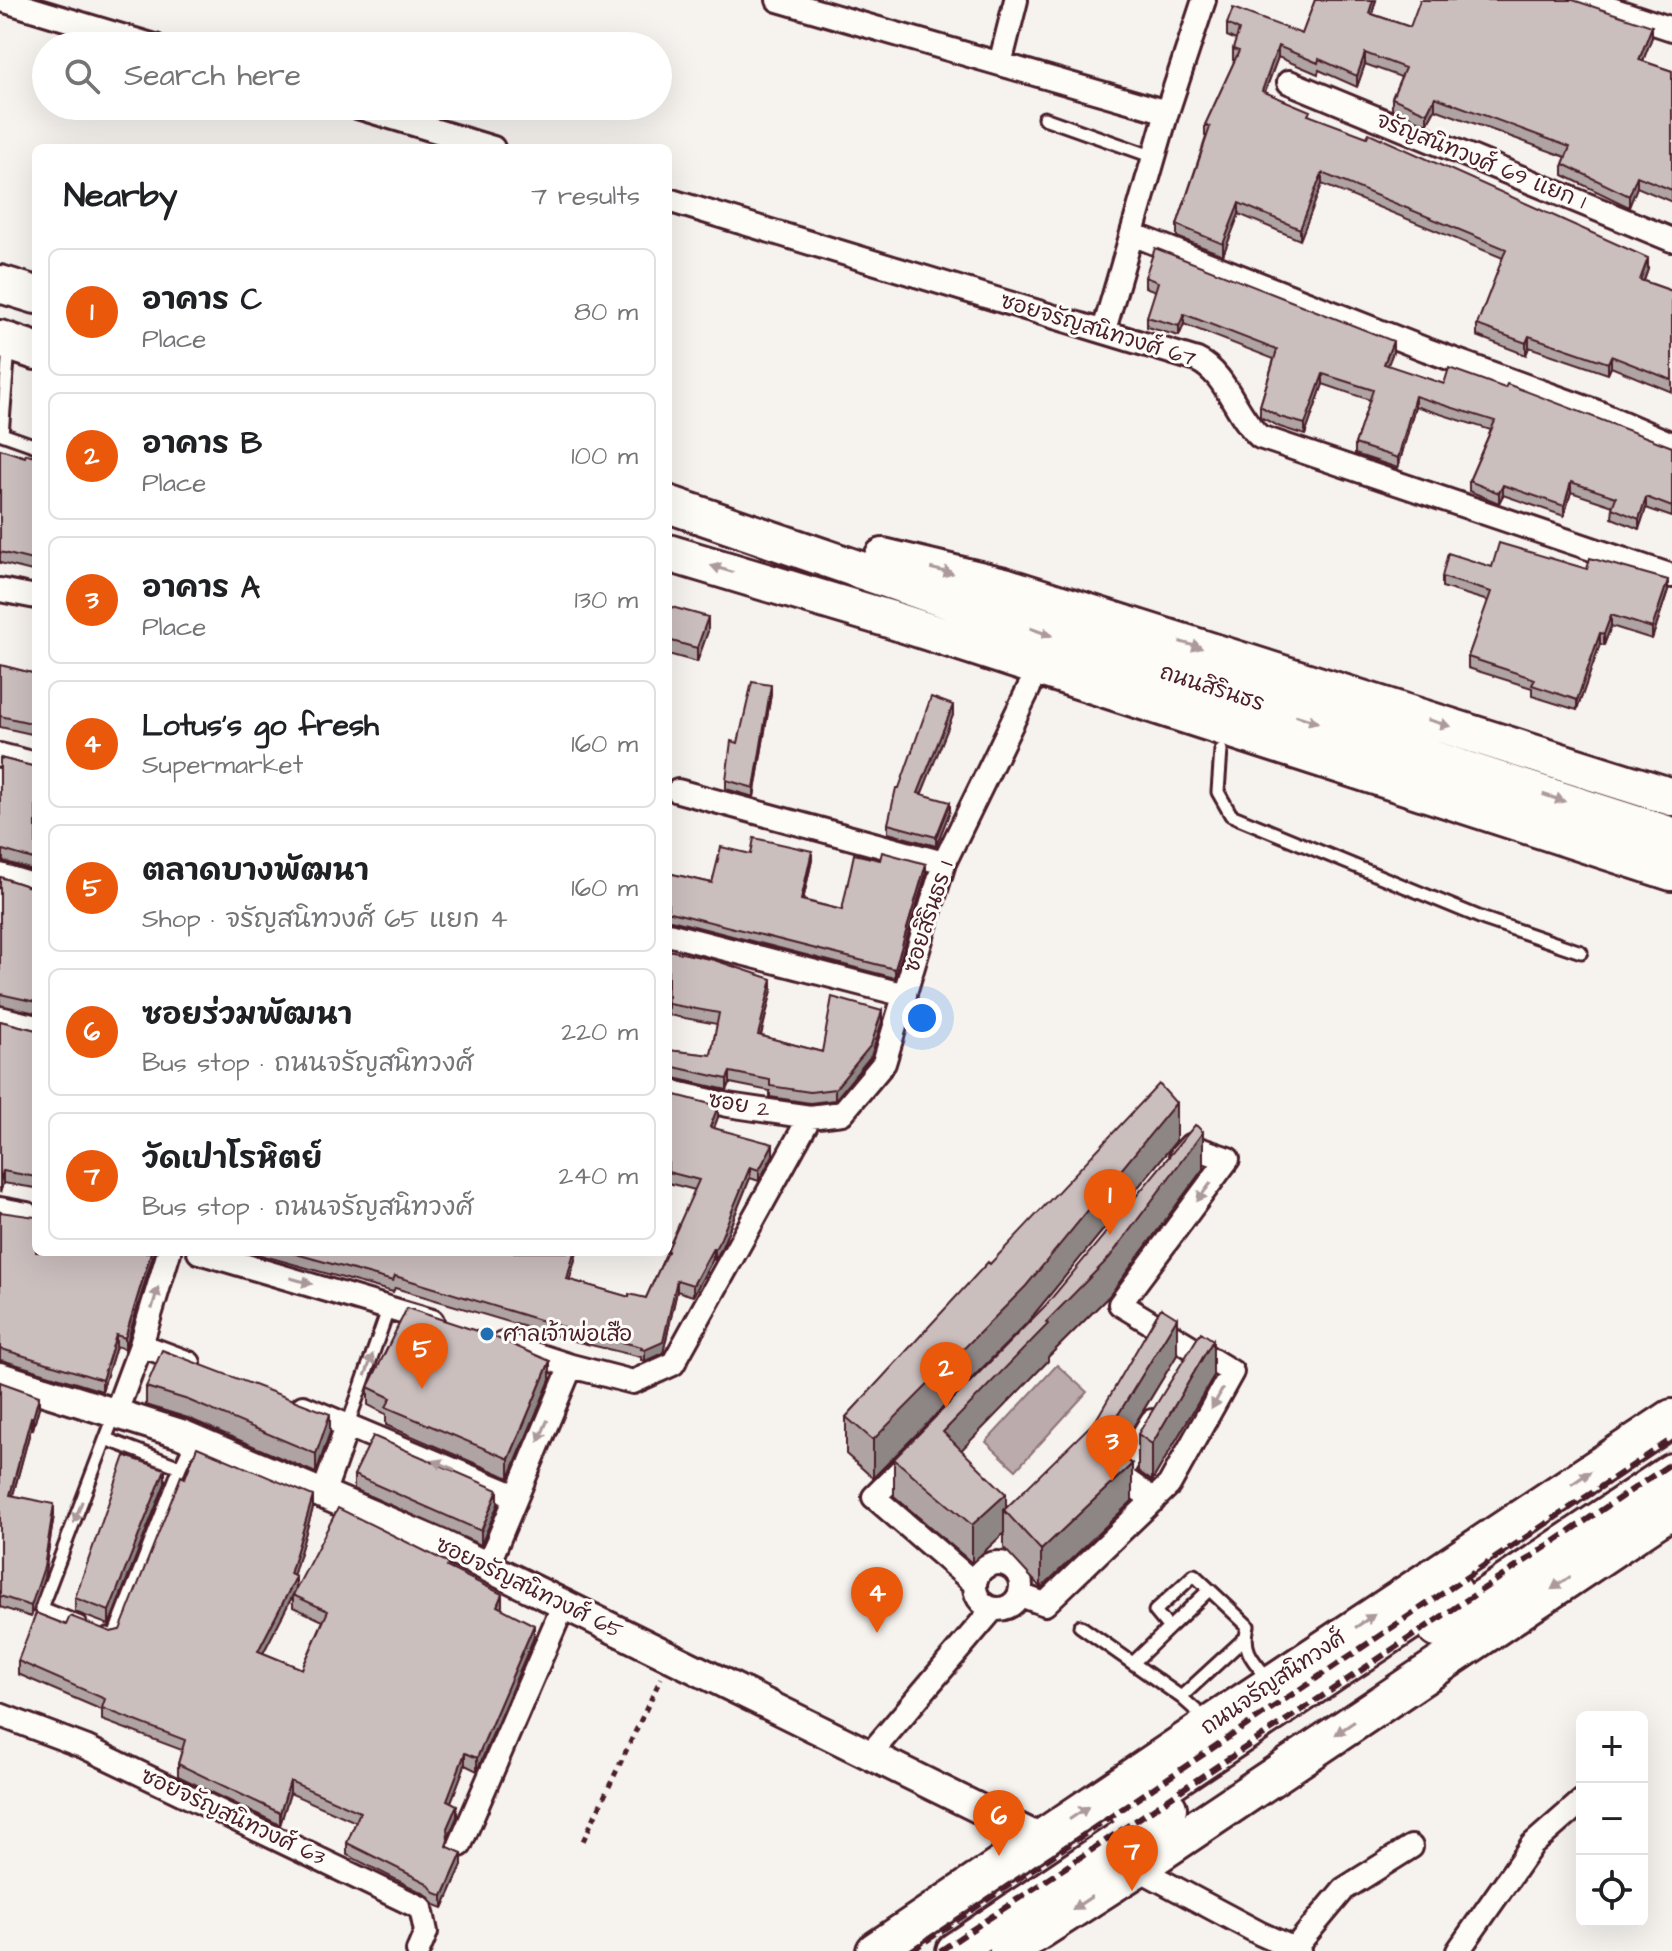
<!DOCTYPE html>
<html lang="en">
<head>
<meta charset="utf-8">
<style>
  :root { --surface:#fff; --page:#f2f2f2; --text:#202124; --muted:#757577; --line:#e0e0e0; --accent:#ea580c }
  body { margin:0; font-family:"Architects Daughter","Playpen Sans Thai",sans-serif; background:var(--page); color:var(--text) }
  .controls { position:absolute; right:24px; bottom:24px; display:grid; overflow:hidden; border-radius:12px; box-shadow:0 8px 32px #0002 }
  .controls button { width:72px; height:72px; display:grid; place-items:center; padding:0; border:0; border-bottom:2px solid var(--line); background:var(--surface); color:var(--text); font:40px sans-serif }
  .you { position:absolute; left:922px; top:1018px; width:28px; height:28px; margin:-20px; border:6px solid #fff; border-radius:50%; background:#1a73e8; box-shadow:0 0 0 12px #1a73e833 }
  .badge { display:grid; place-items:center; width:52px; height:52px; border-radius:50%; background:var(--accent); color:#fff; font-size:26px; font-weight:700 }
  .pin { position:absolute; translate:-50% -66px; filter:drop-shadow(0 2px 4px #0008) }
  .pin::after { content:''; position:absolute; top:42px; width:28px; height:24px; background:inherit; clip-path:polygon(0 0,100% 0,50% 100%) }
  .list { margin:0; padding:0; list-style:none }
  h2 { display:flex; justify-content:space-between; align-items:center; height:104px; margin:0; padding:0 32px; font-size:34px }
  h2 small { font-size:26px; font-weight:400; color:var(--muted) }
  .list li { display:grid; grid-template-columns:52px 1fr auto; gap:24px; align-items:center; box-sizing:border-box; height:128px; margin:0 16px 16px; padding:0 16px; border:2px solid var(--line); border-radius:12px }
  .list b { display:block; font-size:30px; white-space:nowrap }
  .list p { margin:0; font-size:26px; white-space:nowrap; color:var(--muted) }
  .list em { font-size:26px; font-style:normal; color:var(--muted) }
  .icon { flex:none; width:44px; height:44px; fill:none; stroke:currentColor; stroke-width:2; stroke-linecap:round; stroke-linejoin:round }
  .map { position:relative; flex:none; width:1672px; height:1951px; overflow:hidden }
  .search { position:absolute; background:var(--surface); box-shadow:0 8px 32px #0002; left:32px; top:32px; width:640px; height:88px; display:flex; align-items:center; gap:20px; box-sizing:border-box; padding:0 28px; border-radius:44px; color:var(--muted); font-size:30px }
  .panel { position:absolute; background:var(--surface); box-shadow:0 8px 32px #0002; left:32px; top:144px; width:640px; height:1112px; border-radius:12px }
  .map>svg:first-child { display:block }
</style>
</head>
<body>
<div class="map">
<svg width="1672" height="1951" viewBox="0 0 1672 1951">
  <rect width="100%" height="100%" fill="#f6f3ef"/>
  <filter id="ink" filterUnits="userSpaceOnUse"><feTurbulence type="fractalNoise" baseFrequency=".0125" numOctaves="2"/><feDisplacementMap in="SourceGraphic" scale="16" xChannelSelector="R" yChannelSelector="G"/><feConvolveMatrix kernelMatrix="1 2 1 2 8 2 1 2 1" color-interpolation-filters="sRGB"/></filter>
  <g filter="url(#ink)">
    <path fill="#bbabac" stroke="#8e7378" stroke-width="2" d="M1057,1365L1087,1392L1016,1470L986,1442Z"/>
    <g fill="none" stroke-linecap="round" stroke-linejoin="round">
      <g stroke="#4a1f2b" stroke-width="17">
        <path id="service" d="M1044,118L1154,157
          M9,348L2,434L36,446
          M1221,750L1218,792L1231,815L1484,919L1581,952
          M348,1424L389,1307
          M106,1439L180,1467L114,1636L107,1634
          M180,1467L193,1439
          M80,1623L41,1608L115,1414
          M1080,1626L1181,1697L1208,1721
          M1169,1628L1209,1590
          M1133,1663L1169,1628L1155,1611L1194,1575L1248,1626C1241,1652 1255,1662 1270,1681
          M1181,1697L1244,1639"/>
      </g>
      <g stroke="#4a1f2b" stroke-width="28">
        <path id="minor" d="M2,0L155,46
          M778,0L1167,112L1104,330
          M1584,0L1672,29
          M1000,64L1016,0
          M1289,82L1672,240
          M354,106L493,148
          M1167,112L1204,0
          M668,200L1197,360C1227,374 1235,415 1260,437L1672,576
          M1132,234L1427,350L1600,413L1672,444
          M0,590L36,597
          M0,755L36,764
          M678,791L944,863
          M0,875L36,886
          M668,934L905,995
          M0,1018L36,1027
          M668,1091L728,1105L810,1117L842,1113L884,1063L944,863L1029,688
          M0,1209L27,1214
          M199,1252L432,1321
          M503,1344L571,1366L633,1382L673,1364L810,1117
          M141,1345L189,1363
          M303,1407L516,1496
          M116,1412L141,1345L169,1252
          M1152,1421L1119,1475L1154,1500
          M914,1457L874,1497L974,1583
          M323,1494L348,1424
          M975 1586a23 23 0 1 1 46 0a23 23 0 1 1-46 0Z
          M487,1567L571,1366
          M1020,1595L1045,1604L1169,1485L1232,1372L1120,1304L1228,1159L1190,1146L1181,1156
          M0,1715L85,1747L421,1908L426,1932L418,1951
          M870,1754L993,1609
          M460,1845L564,1604
          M1137,1868L1261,1934L1299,1951
          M1294,1949L1344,1889L1411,1847
          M1458,1951L1532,1845L1582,1801"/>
      </g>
      <g stroke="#4a1f2b" stroke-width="34">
        <path id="tertiary" d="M0,1377L181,1434L443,1545L1041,1839"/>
      </g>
      <g stroke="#4a1f2b" stroke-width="42">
        <path id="primary" d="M0,284L36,295
          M0,339L36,351
          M668,504L1099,652L1672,836
          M668,553L889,619L1672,872
          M883,557L1004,586L1672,797
          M1437,1629L1672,1472
          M1128,1810L1454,1592
          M875,1951L1211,1724L1672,1418
          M955,1951L1168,1808
          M1008,1951L1137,1868L1672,1509"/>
      </g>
      <path stroke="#4a1f2b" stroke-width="5" stroke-dasharray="6 6" stroke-linecap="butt" d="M583,1841L661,1678"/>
      <use href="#service" stroke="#fdfcf7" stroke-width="11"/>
      <use href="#minor" stroke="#fdfcf7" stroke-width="22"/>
      <use href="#tertiary" stroke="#fdfcf7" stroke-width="28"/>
      <use href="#primary" stroke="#fdfcf7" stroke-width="36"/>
      <path stroke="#4a1f2b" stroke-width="6" stroke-dasharray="12 6" stroke-linecap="butt" d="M911,1951L1672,1439
        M940,1951L1672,1463"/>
    </g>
    <path fill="#afa4a3" stroke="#4a1f2b" stroke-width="2" fill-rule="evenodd" d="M1315,0H1376L1372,14L1410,27L1652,37L1643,61L1672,71V202L1637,187L1629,207L1563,175V164L1566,157L1435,109L1427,124L1392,109V98L1401,77L1365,64L1357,87L1319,70L1318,74L1278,57L1265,92L1310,116L1648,269L1644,281L1672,291V392L1611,367L1608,374L1529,347L1526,355L1477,336V325L1503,258L1322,184L1300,240L1239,214L1223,255L1177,237V225L1206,137L1205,136V125L1235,60H1233V49L1236,40L1227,36V24L1302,34Z
      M1145,277L1393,352L1387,366L1444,384L1672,447V517L1646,508L1639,529L1612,518L1613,506L1571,492L1564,516L1503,495L1499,503L1469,491V481L1491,430L1415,406L1398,468L1355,454V444L1370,400L1323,384L1305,435L1280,427L1260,417V406L1274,359L1184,324L1179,336L1147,327V317L1156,291L1145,287Z
      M0,449L25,457L36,456V572L0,563Z
      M1492,567L1587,569L1668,590L1652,639L1611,626L1604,645L1600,644L1577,710L1532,696V688L1468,668V657L1488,601L1442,587V577Z
      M668,606L708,631L697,662L668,654Z
      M0,665L36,674V735L0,727Z
      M771,694L754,797L726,789V780L738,743Z
      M953,715L921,794L950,811L936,846L888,833V824L899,788Z
      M0,758L36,767V871L3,861Z
      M751,854L812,860L803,900L842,910L926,873L895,978L671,920L668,921V873L712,883Z
      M0,877L33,888H36V1013L0,1005Z
      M668,950L772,990L761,1036L822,1052L882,1022L871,1056L835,1100L810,1103L770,1097V1091L730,1083L727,1090L670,1077L668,1078V1050L711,1055L717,1024L668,1015Z
      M0,1021L36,1030V1188L3,1183L0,1193Z
      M668,1093L718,1117L714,1128L773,1155L759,1181L750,1178L721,1249L715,1260L713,1259L693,1296L677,1291L663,1353L645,1361L641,1360V1357L566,1339L395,1288L393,1292L250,1252H577L569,1280L629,1297L646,1298L695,1190L668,1183Z
      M1176,1141L1026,1324L873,1478L846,1454V1417L990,1264Z
      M1203,1169L1109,1296L1048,1357V1361L961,1450L1006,1509L1177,1355L1117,1454L1132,1501L1041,1588L1004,1548V1533L972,1563L894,1496V1459Z
      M0,1212L128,1341L125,1349L116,1346L102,1391L5,1361L0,1360Z
      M1213,1377L1152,1481L1138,1471V1434Z
      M550,1380L509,1478L386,1425V1414L368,1405V1387Z
      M0,1382L39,1407L33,1429L31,1428L13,1495L54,1515L44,1578L31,1617L0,1607Z
      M146,1387L330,1432L316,1473L188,1418L146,1405Z
      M354,1475L498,1504L481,1545L354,1489Z
      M165,1483L109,1625L75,1612V1598Z
      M313,1508L293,1576L296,1589L449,1568L502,1606L501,1608L534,1637L477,1771L465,1765L451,1802L457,1817L448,1838V1847L462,1865L443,1908L435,1905L427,1895L347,1855V1843L356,1822L290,1793L280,1825L178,1776V1764L182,1750L102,1720V1710L18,1674V1661L66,1625L111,1632L120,1630ZM293,1595V1607L323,1621L302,1669L263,1653Z"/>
    <path fill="#8e8685" stroke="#4a1f2b" stroke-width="2" d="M1373,0H1376L1369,24V13Z
      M1652,26V37L1639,71V60Z
      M1278,46V57L1262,99V88Z
      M1365,53V64L1357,87V76Z
      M1435,97V109L1427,124V113Z
      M1322,173V184L1300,240V229Z
      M1637,176V187L1629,207V196Z
      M1239,203V214L1223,255V244Z
      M1648,258V269L1640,291V280Z
      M1184,314V324L1179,336V326Z
      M1529,336V347L1526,355V343Z
      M1393,341V352L1384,375V364Z
      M1611,356V367L1608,374V363Z
      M1323,374V384L1305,435V424Z
      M1415,396V406L1398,468V458Z
      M1571,482V492L1564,516V506Z
      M1503,485V495L1499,503V493Z
      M1646,497V508L1639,529V519Z
      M1668,580V590L1652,639V628Z
      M1611,615V626L1604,645V634Z
      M708,617V631L697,662V648Z
      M1600,633V644L1577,710V700Z
      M771,685V694L754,797V788Z
      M953,705V715L918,803V793Z
      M950,802V811L936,846V837Z
      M3,850V861L0,862V851Z
      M812,851V860L801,909V900Z
      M926,864V873L895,978V969Z
      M772,979V990L758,1046V1035Z
      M882,1011V1022L871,1056L835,1100V1089Z
      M670,1066V1077L668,1078V1067Z
      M730,1072V1083L727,1090V1079Z
      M1176,1103V1141L1026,1324L873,1478V1440Z
      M718,1106V1117L710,1138V1127Z
      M1203,1132V1169L1109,1296L1048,1357V1361L943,1469V1432L1046,1322Z
      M773,1144V1155L759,1181V1170Z
      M750,1167V1178L721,1249L715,1260V1249Z
      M3,1171V1183L0,1193V1182Z
      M713,1248V1259L693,1296V1285Z
      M151,1252H154L125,1349V1338Z
      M574,1252H577L567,1290V1279Z
      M677,1280V1291L663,1353L645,1361V1350Z
      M1177,1318V1355L1105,1473V1436Z
      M116,1335V1346L102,1391V1380Z
      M1213,1340V1377L1152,1481V1444Z
      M550,1361V1380L509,1478V1459Z
      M39,1396V1407L33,1429V1418Z
      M330,1414V1432L316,1473V1454Z
      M31,1417V1428L10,1506V1495Z
      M1132,1464V1501L1041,1588V1550Z
      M165,1469V1483L109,1625V1611Z
      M498,1490V1504L481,1545V1531Z
      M1006,1494V1512L1004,1510V1533L972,1563V1525Z
      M313,1496V1508L290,1587V1574Z
      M54,1504V1515L44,1578L31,1617V1606Z
      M296,1577V1589L258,1663V1651Z
      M502,1594V1606L497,1618V1606Z
      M534,1625V1637L477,1771V1758Z
      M465,1753V1765L447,1812V1800Z
      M290,1781V1793L280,1825V1813Z
      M457,1805V1817L447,1840V1828Z
      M462,1853V1865L443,1908V1896Z"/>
    <path fill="#cbbfbe" stroke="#4a1f2b" stroke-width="2" d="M1315,0H1373L1369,13L1410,27L1420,0H1573L1652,26L1639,60L1672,71V190L1637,176L1629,196L1563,164L1570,147L1435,97L1427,113L1392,98L1405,68L1365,53L1357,76L1319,59L1318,63L1278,46L1262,91L1310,111L1308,115L1367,137L1369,133L1648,258L1640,280L1672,291V380L1611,356L1608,363L1529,336L1526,343L1477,325L1506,249L1322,173L1300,229L1239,203L1223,244L1177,225L1210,127L1205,125L1239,51L1233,49L1239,30L1227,24L1233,8L1302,34Z
      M1155,248L1393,341L1384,364L1444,384L1449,368L1505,388L1507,384L1672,447V507L1646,497L1639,519L1612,508L1616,497L1571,482L1564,506L1503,485L1499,493L1469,481L1495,421L1415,396L1398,458L1355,444L1373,390L1323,374L1305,424L1280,417L1260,406L1277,350L1184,314L1179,326L1147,317L1158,282L1145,277Z
      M0,449L25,457L26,454L36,456V561L0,552Z
      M1499,543L1587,569L1590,558L1668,580L1652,628L1611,615L1604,634L1600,633L1577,700L1532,685L1535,679L1468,657L1491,592L1442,577L1448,553L1492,567Z
      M668,606L708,617L697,648L668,640Z
      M0,665L36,674V724L0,716Z
      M752,682L771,685L754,788L726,780L731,741L738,743Z
      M931,697L953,705L918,793L950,802L936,837L888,824L896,788H899Z
      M0,758L36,767V860L3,850L0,851Z
      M754,838L812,851L801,900L842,910L854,854L880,860L882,852L926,864L895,969L671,912H668V873L712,883L721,847L751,854Z
      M0,877L33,888H36V1002L0,994Z
      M668,950L714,960L772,979L758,1035L822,1052L832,997L882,1011L871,1045L835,1089L810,1092L770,1086V1080L730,1072L727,1079L670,1066L668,1067V1050L711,1055L719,1013L668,1004Z
      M0,1021L36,1030V1177L3,1171L0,1182Z
      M1159,1084L1176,1103L1026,1286L873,1440L846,1417L988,1262L990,1264Z
      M668,1093L718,1106L710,1127L773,1144L759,1170L750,1167L721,1238L715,1249L713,1248L693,1285L677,1280L663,1342L645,1350L641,1349L642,1347L566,1328L395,1276L393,1281L289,1252H574L567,1279L629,1297V1294L646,1298L667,1252H668V1249L699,1180L668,1172Z
      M1195,1125L1197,1126L1203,1132L1109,1258L1046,1322L1048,1324L943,1432L1006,1494L972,1525L894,1459L1046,1305Z
      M0,1212L36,1217V1252H151L125,1338L116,1335L102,1380L5,1350L0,1349Z
      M407,1308L492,1336L550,1361L509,1459L386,1407L391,1398L368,1387Z
      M1161,1308L1177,1318L1105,1436L1110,1448L1132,1464L1041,1550L1004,1510L1096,1420Z
      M1201,1332L1213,1340L1152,1444L1138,1434Z
      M162,1350L330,1414L316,1454L188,1400L146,1387Z
      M0,1382L39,1396L33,1418L31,1417L10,1495L54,1504L44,1567L31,1606L0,1596Z
      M373,1436L498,1490L481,1531L354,1475Z
      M197,1447L313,1496L290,1574L296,1577L258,1651L302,1669L328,1611L293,1595L338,1508L449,1563L447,1567L502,1594L497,1606L534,1625L477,1758L465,1753L447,1800L457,1805L447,1828L448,1840L446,1846L462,1853L443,1896L435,1893L427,1883L347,1843L360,1812L290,1781L280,1813L178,1764L185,1740L102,1708L105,1699L18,1661L36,1613L66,1625L70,1616L111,1632L120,1630L181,1476L185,1478Z
      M125,1456L165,1469L109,1611L75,1598Z"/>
    <defs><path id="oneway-solid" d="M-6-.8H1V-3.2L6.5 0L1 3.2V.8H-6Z" transform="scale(2)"/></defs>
    <g fill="#ac999b">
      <use href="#oneway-solid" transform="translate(722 569) rotate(-163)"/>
      <use href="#oneway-solid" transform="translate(942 571) rotate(13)"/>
      <use href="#oneway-solid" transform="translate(1041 632) rotate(19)"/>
      <use href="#oneway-solid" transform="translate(1191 645) rotate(17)"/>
      <use href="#oneway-solid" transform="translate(1307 719) rotate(18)"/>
      <use href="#oneway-solid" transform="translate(1439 723) rotate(17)"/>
      <use href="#oneway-solid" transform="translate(1554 798) rotate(18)"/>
      <use href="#oneway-solid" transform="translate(1204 1192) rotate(127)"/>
      <use href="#oneway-solid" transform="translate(301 1281) rotate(16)"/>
      <use href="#oneway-solid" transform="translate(155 1298) rotate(-74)"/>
      <use href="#oneway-solid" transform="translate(369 1365) rotate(-71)"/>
      <use href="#oneway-solid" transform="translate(1217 1399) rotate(119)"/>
      <use href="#oneway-solid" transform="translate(543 1431) rotate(113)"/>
      <use href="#oneway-solid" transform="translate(444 1465) rotate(-157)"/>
      <use href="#oneway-solid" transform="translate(1581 1478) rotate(-34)"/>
      <use href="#oneway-solid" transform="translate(78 1512) rotate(111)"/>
      <use href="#oneway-solid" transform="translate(1561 1583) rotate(146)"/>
      <use href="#oneway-solid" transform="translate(1365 1621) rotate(-34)"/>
      <use href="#oneway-solid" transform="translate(1345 1728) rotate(146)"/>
      <use href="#oneway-solid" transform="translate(1079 1813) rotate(-34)"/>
      <use href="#oneway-solid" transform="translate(1082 1903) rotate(147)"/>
    </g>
  </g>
  <circle fill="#1f6fb2" stroke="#fdfcf7" stroke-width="3" cx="487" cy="1334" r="8"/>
  <g text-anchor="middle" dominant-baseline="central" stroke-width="6" stroke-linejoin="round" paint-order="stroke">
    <g font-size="22" fill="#4a1f2b" stroke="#fdfcf7">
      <text transform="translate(1481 161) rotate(22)">จรัญสนิทวงศ์ 69 แยก 1</text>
      <text transform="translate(1098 330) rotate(17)">ซอยจรัญสนิทวงศ์ 67</text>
      <text transform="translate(1212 688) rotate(18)">ถนนสิรินธร</text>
      <text transform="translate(929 917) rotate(-72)">ซอยสิรินธร 1</text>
      <text transform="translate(739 1105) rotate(10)">ซอย 2</text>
      <text transform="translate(529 1588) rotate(26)">ซอยจรัญสนิทวงศ์ 65</text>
      <text transform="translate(1273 1683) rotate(-34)">ถนนจรัญสนิทวงศ์</text>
      <text transform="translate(233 1817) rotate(25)">ซอยจรัญสนิทวงศ์ 63</text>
    </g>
    <g font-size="22" fill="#4a1f2b" stroke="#fdfcf7" text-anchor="start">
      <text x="503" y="1334">ศาลเจ้าพ่อเสือ</text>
    </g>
  </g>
</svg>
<div class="controls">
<button>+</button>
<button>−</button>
<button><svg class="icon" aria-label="locate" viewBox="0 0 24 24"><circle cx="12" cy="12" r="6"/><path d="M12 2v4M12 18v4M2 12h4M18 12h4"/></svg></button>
</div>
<div class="you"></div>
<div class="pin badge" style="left:1110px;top:1235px">1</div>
<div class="pin badge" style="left:946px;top:1408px">2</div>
<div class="pin badge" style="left:1112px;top:1481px">3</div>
<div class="pin badge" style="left:877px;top:1633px">4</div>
<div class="pin badge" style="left:422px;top:1389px">5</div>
<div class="pin badge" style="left:999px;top:1856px">6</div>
<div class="pin badge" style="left:1132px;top:1891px">7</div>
<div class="search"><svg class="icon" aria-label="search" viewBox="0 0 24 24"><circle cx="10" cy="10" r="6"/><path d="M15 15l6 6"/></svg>Search here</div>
<section class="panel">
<h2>Nearby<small>7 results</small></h2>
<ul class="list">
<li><span class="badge">1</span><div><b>อาคาร C</b><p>Place</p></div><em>80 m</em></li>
<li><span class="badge">2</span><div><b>อาคาร B</b><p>Place</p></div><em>100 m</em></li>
<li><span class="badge">3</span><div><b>อาคาร A</b><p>Place</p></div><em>130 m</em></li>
<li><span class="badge">4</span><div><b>Lotus's go fresh</b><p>Supermarket</p></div><em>160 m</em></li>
<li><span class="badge">5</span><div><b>ตลาดบางพัฒนา</b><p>Shop · จรัญสนิทวงศ์ 65 แยก 4</p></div><em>160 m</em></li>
<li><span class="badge">6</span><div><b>ซอยร่วมพัฒนา</b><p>Bus stop · ถนนจรัญสนิทวงศ์</p></div><em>220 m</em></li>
<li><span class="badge">7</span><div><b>วัดเปาโรหิตย์</b><p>Bus stop · ถนนจรัญสนิทวงศ์</p></div><em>240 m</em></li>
</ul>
</section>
</div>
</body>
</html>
